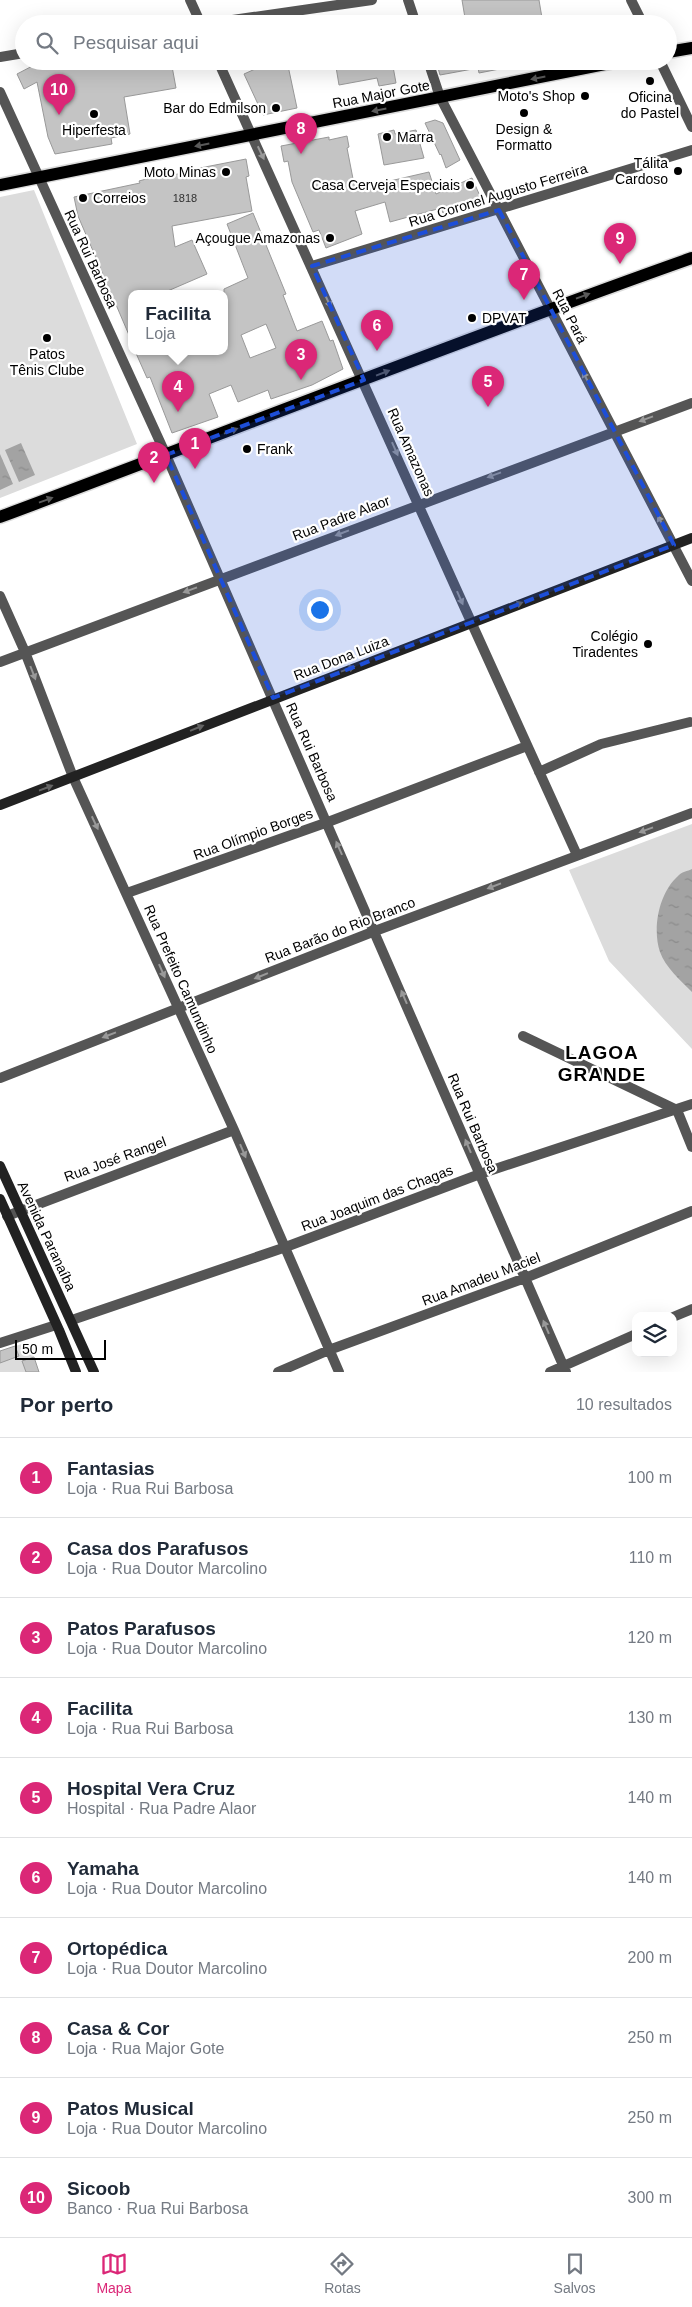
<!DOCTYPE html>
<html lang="pt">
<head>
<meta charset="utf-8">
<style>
  :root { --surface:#fff; --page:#f2f2f3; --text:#1f2937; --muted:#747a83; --line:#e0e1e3; --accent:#db2777 }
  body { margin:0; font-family:Helvetica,sans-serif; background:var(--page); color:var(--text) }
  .controls { position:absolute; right:15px; bottom:15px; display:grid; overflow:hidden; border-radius:10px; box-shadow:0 5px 20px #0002 }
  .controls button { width:45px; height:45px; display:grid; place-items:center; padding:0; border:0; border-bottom:1px solid var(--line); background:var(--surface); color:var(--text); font:25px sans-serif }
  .scale { position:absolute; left:15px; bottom:12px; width:91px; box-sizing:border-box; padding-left:5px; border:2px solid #000; border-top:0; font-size:14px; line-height:18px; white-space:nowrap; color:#000; -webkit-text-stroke:4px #fff; paint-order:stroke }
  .you { position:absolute; left:319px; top:609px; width:18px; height:18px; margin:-12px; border:4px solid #fff; border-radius:50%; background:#1a73e8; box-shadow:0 0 0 8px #1a73e833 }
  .badge { display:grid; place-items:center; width:32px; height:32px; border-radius:50%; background:var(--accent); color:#fff; font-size:16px; font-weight:700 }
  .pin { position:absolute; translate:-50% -41px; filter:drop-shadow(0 1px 2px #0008) }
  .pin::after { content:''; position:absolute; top:26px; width:18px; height:15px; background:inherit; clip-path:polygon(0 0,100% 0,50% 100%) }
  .popup { position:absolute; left:128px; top:290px; width:100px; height:65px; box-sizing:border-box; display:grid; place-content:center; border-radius:10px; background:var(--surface); filter:drop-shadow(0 1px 4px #0005); font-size:16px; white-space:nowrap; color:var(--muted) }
  .popup b { font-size:19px; color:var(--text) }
  .popup::after { content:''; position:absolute; left:50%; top:100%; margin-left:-10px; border:10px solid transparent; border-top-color:var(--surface) }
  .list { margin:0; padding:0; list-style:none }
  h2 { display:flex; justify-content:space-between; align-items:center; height:65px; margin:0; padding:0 20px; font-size:21px }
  h2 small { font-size:16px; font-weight:400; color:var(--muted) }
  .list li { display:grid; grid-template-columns:32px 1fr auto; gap:15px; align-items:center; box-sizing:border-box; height:80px; padding:0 20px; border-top:1px solid var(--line) }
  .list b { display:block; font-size:19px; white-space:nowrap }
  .list p { margin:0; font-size:16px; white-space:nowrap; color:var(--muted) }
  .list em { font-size:16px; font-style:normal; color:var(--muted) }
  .icon { flex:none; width:28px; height:28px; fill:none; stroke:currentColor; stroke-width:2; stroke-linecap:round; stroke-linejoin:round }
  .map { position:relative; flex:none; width:692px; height:1372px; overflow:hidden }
  .search { position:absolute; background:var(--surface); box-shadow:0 5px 20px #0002; left:15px; right:15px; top:15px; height:55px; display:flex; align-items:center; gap:12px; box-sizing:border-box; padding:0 18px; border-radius:28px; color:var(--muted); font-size:19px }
  .sheet { height:865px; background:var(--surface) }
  nav { display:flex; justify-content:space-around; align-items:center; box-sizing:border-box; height:70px; border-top:1px solid var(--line); background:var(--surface); font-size:14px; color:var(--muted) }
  nav a { display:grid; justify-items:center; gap:2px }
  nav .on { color:var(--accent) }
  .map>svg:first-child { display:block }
</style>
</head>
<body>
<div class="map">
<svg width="692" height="1372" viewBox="0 0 692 1372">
  <defs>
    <pattern id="water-ripples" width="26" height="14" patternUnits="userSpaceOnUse" patternTransform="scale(1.25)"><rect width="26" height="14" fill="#a3a3a3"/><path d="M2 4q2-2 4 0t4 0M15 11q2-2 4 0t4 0" fill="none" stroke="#8b8b8b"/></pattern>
  </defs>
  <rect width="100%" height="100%" fill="#fff"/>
  <path fill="#dcdcdc" d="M34,190L137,444L0,498V197Z
    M692,824V1049L609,961L569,870Z
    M28,1342L39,1372H0V1351Z"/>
  <path fill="url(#water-ripples)" d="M21,443L35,475L19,482L5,450Z
    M0,454L13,484L0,490Z
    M692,869V992C681,981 665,967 660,952C652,928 659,893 678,876C681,872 688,871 692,869Z"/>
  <path fill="#c4c4c4" stroke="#999" fill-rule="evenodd" d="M462,0H539L543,24H466Z
    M51,61H171L176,88L124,97L130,134L111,138L112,144L55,154L48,137L37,82L24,89L17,74L40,62L41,63Z
    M273,61H287L297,108L263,115L244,74Z
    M335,61H392L396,83L379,86L377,78L339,85Z
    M436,61H514L515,66L479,73L478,68L440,75Z
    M435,120L443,123L460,160L446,168L441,154L440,155L425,123Z
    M394,130L395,134L416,130L424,158L384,165L378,134Z
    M347,136L349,147L347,148L355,189L429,172L436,194L472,178L480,196L457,209L456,207L443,213L441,208L390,222L385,202L355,211L362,234L326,248L319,230L313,232L292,182L288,161L284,162L281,146L329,137V140Z
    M246,159L249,176L246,177L252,211L172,226L175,247L192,240L207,274L163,293H132V342L78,216L74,197L140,183L139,181L161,175V177L200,170V168Z
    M253,213L286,294L283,295L297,331L322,321L330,341L333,340L343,369L312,385L271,399L268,390L238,402L231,385L209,394L218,417L172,433L150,377L147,378L135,351H224V289L248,278L227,224ZM266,324L276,348L250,358L241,335Z
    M15,1346L19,1356L0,1363V1351Z
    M34,1357L39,1372H26L22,1361Z"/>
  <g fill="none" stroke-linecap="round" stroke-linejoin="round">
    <g stroke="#dbdbdb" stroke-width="15">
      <path id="primary" d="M668,52L692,48
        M0,185L620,61
        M0,517C231,431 460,340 692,258"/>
    </g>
    <path stroke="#555" stroke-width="10" d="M190,0L201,24
      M408,0L416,24
      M631,0L643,24
      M205,24L372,0
      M0,57L24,53
      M218,61C339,326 456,591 577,855
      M428,61L440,97L692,581
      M660,61L692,127
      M0,92L166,455L566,1372
      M312,266L692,150
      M0,596L25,652L73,777L234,1130L339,1372
      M0,662L692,403
      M539,772L601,744L690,722
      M127,893L328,822L527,746
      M523,1036L677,1110L692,1147
      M0,1078L375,931L692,813
      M7,1216L234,1130
      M673,1317L692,1309
      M72,1320L283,1248L480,1174L692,1104
      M0,1343L56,1325
      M278,1372L329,1350L525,1278L692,1211
      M550,1372L636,1334"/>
    <path stroke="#222" stroke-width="10" d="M0,805L692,538
      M0,1166L94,1372
      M0,1199L59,1330L76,1372"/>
    <use href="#primary" stroke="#000" stroke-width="12"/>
  </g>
  <defs><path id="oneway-solid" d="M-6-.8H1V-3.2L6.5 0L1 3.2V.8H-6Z" transform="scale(1.25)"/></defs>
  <g fill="#595959">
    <use href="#oneway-solid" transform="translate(538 78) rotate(169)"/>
    <use href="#oneway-solid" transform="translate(379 110) rotate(169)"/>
    <use href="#oneway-solid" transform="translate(202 145) rotate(169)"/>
    <use href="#oneway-solid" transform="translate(583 296) rotate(-20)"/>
    <use href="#oneway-solid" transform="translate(383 373) rotate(-21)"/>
    <use href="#oneway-solid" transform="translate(231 431) rotate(-21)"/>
    <use href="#oneway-solid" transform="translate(46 500) rotate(-20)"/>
  </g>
  <g fill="#999">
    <use href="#oneway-solid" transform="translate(261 153) rotate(65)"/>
    <use href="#oneway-solid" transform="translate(328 301) rotate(65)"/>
    <use href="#oneway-solid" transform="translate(586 378) rotate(-117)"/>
    <use href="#oneway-solid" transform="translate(646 419) rotate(160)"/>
    <use href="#oneway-solid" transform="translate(395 449) rotate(66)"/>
    <use href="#oneway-solid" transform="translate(494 475) rotate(160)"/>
    <use href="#oneway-solid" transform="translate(661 522) rotate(-118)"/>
    <use href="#oneway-solid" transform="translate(342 533) rotate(159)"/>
    <use href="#oneway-solid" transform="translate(190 590) rotate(160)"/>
    <use href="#oneway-solid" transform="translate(460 598) rotate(66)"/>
    <use href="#oneway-solid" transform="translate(33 673) rotate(69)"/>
    <use href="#oneway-solid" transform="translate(95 823) rotate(65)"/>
    <use href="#oneway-solid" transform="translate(646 830) rotate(160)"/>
    <use href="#oneway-solid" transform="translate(339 848) rotate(-114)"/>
    <use href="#oneway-solid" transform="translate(494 886) rotate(159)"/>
    <use href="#oneway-solid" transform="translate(162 971) rotate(66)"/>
    <use href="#oneway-solid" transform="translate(261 976) rotate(158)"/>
    <use href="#oneway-solid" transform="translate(404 997) rotate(-113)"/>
    <use href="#oneway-solid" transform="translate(109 1035) rotate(159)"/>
    <use href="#oneway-solid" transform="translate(468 1146) rotate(-113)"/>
    <use href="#oneway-solid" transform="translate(243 1151) rotate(67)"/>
    <use href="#oneway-solid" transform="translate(546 1327) rotate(-113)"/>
  </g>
  <g fill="#646464">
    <use href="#oneway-solid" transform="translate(516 605) rotate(-21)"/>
    <use href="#oneway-solid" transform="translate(348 669) rotate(-21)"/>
    <use href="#oneway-solid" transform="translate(197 728) rotate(-22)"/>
    <use href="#oneway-solid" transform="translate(46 788) rotate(-21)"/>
  </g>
  <path fill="#1d4ed8" fill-opacity="0.2" stroke="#1d4ed8" stroke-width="4" stroke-dasharray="10 6" stroke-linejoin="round" d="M499,210L674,545L273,698L166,455L364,380L312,266Z"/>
  <g fill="#000" stroke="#fff" stroke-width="2">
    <circle cx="650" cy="81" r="5"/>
    <circle cx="585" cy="96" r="5"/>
    <circle cx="276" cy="108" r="5"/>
    <circle cx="524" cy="113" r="5"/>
    <circle cx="94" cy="114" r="5"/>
    <circle cx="387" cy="137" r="5"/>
    <circle cx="678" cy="171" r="5"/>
    <circle cx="226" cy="172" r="5"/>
    <circle cx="470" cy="185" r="5"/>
    <circle cx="83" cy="198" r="5"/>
    <circle cx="330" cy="238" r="5"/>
    <circle cx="472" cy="318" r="5"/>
    <circle cx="47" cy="338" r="5"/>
    <circle cx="247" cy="449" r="5"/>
    <circle cx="648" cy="644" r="5"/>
  </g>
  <g text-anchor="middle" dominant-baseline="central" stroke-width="4.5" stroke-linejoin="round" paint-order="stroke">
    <g font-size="11" fill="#313131">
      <text x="185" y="198">1818</text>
    </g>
    <g font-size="14" fill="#000" stroke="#fff">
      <text transform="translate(381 94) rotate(-11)">Rua Major Gote</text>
      <text transform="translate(498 195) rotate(-17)">Rua Coronel Augusto Ferreira</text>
      <text transform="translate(91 259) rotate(65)">Rua Rui Barbosa</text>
      <text transform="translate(570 316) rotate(63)">Rua Pará</text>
      <text transform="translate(411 452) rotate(66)">Rua Amazonas</text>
      <text transform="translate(341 518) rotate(-21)">Rua Padre Alaor</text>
      <text transform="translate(341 658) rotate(-21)">Rua Dona Luiza</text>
      <text transform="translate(312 752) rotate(66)">Rua Rui Barbosa</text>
      <text transform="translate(253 834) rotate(-20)">Rua Olímpio Borges</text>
      <text transform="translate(340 930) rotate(-21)">Rua Barão do Rio Branco</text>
      <text transform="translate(181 979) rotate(66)">Rua Prefeito Camundinho</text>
      <text transform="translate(473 1123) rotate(67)">Rua Rui Barbosa</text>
      <text transform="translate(115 1159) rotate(-20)">Rua José Rangel</text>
      <text transform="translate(377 1198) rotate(-21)">Rua Joaquim das Chagas</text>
      <text transform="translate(47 1236) rotate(65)">Avenida Paranaíba</text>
      <text transform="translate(481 1279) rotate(-21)">Rua Amadeu Maciel</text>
    </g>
    <g font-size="14" fill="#000" stroke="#fff" text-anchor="end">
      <text x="575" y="96">Moto's Shop</text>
      <text x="650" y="97" text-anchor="middle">Oficina<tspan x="650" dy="16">do Pastel</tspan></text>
      <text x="266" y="108">Bar do Edmilson</text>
      <text x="524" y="129" text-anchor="middle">Design &amp;<tspan x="524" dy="16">Formatto</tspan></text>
      <text x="94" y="130" text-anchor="middle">Hiperfesta</text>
      <text x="397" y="137" text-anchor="start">Marra</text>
      <text x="668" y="163">Tálita<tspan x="668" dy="16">Cardoso</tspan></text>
      <text x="216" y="172">Moto Minas</text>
      <text x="460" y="185">Casa Cerveja Especiais</text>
      <text x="93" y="198" text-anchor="start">Correios</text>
      <text x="320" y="238">Açougue Amazonas</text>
      <text x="482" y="318" text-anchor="start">DPVAT</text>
      <text x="47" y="354" text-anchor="middle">Patos<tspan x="47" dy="16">Tênis Clube</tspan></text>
      <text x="257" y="449" text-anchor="start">Frank</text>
      <text x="638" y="636">Colégio<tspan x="638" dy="16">Tiradentes</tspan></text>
    </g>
    <g font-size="19" font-weight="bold" letter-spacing="1" fill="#000" stroke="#fff">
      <text x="602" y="1052">LAGOA<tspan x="602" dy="22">GRANDE</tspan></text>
    </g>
  </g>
</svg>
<div class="controls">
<button><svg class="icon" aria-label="layers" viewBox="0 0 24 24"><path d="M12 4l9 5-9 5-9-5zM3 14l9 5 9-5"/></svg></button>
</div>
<div class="scale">50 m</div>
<div class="you"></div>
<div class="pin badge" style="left:195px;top:469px">1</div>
<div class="pin badge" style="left:154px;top:483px">2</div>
<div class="pin badge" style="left:301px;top:380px">3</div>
<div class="pin badge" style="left:178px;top:412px">4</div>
<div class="popup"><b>Facilita</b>Loja</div>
<div class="pin badge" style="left:488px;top:407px">5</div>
<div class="pin badge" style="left:377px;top:351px">6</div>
<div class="pin badge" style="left:524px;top:300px">7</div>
<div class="pin badge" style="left:301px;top:154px">8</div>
<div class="pin badge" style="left:620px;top:264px">9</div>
<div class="pin badge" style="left:59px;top:115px">10</div>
<div class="search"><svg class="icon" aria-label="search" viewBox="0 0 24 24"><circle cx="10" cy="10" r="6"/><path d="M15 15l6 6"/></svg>Pesquisar aqui</div>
</div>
<section class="sheet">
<h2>Por perto<small>10 resultados</small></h2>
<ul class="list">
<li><span class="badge">1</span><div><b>Fantasias</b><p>Loja · Rua Rui Barbosa</p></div><em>100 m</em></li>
<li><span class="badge">2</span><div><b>Casa dos Parafusos</b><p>Loja · Rua Doutor Marcolino</p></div><em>110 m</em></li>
<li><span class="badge">3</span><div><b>Patos Parafusos</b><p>Loja · Rua Doutor Marcolino</p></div><em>120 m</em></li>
<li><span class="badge">4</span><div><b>Facilita</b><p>Loja · Rua Rui Barbosa</p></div><em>130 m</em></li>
<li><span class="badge">5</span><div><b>Hospital Vera Cruz</b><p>Hospital · Rua Padre Alaor</p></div><em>140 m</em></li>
<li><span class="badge">6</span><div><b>Yamaha</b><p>Loja · Rua Doutor Marcolino</p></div><em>140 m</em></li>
<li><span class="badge">7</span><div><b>Ortopédica</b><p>Loja · Rua Doutor Marcolino</p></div><em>200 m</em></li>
<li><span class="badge">8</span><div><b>Casa &amp; Cor</b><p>Loja · Rua Major Gote</p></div><em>250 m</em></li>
<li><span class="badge">9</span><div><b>Patos Musical</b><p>Loja · Rua Doutor Marcolino</p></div><em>250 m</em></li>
<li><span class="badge">10</span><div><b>Sicoob</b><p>Banco · Rua Rui Barbosa</p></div><em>300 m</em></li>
</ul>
</section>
<nav>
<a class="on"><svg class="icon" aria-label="map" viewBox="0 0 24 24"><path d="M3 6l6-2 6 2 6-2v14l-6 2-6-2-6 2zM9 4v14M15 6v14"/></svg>Mapa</a>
<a><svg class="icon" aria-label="directions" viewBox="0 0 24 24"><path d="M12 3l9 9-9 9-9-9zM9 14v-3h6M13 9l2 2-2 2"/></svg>Rotas</a>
<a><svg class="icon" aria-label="saved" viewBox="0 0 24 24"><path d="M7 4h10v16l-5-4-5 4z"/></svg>Salvos</a>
</nav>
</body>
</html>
